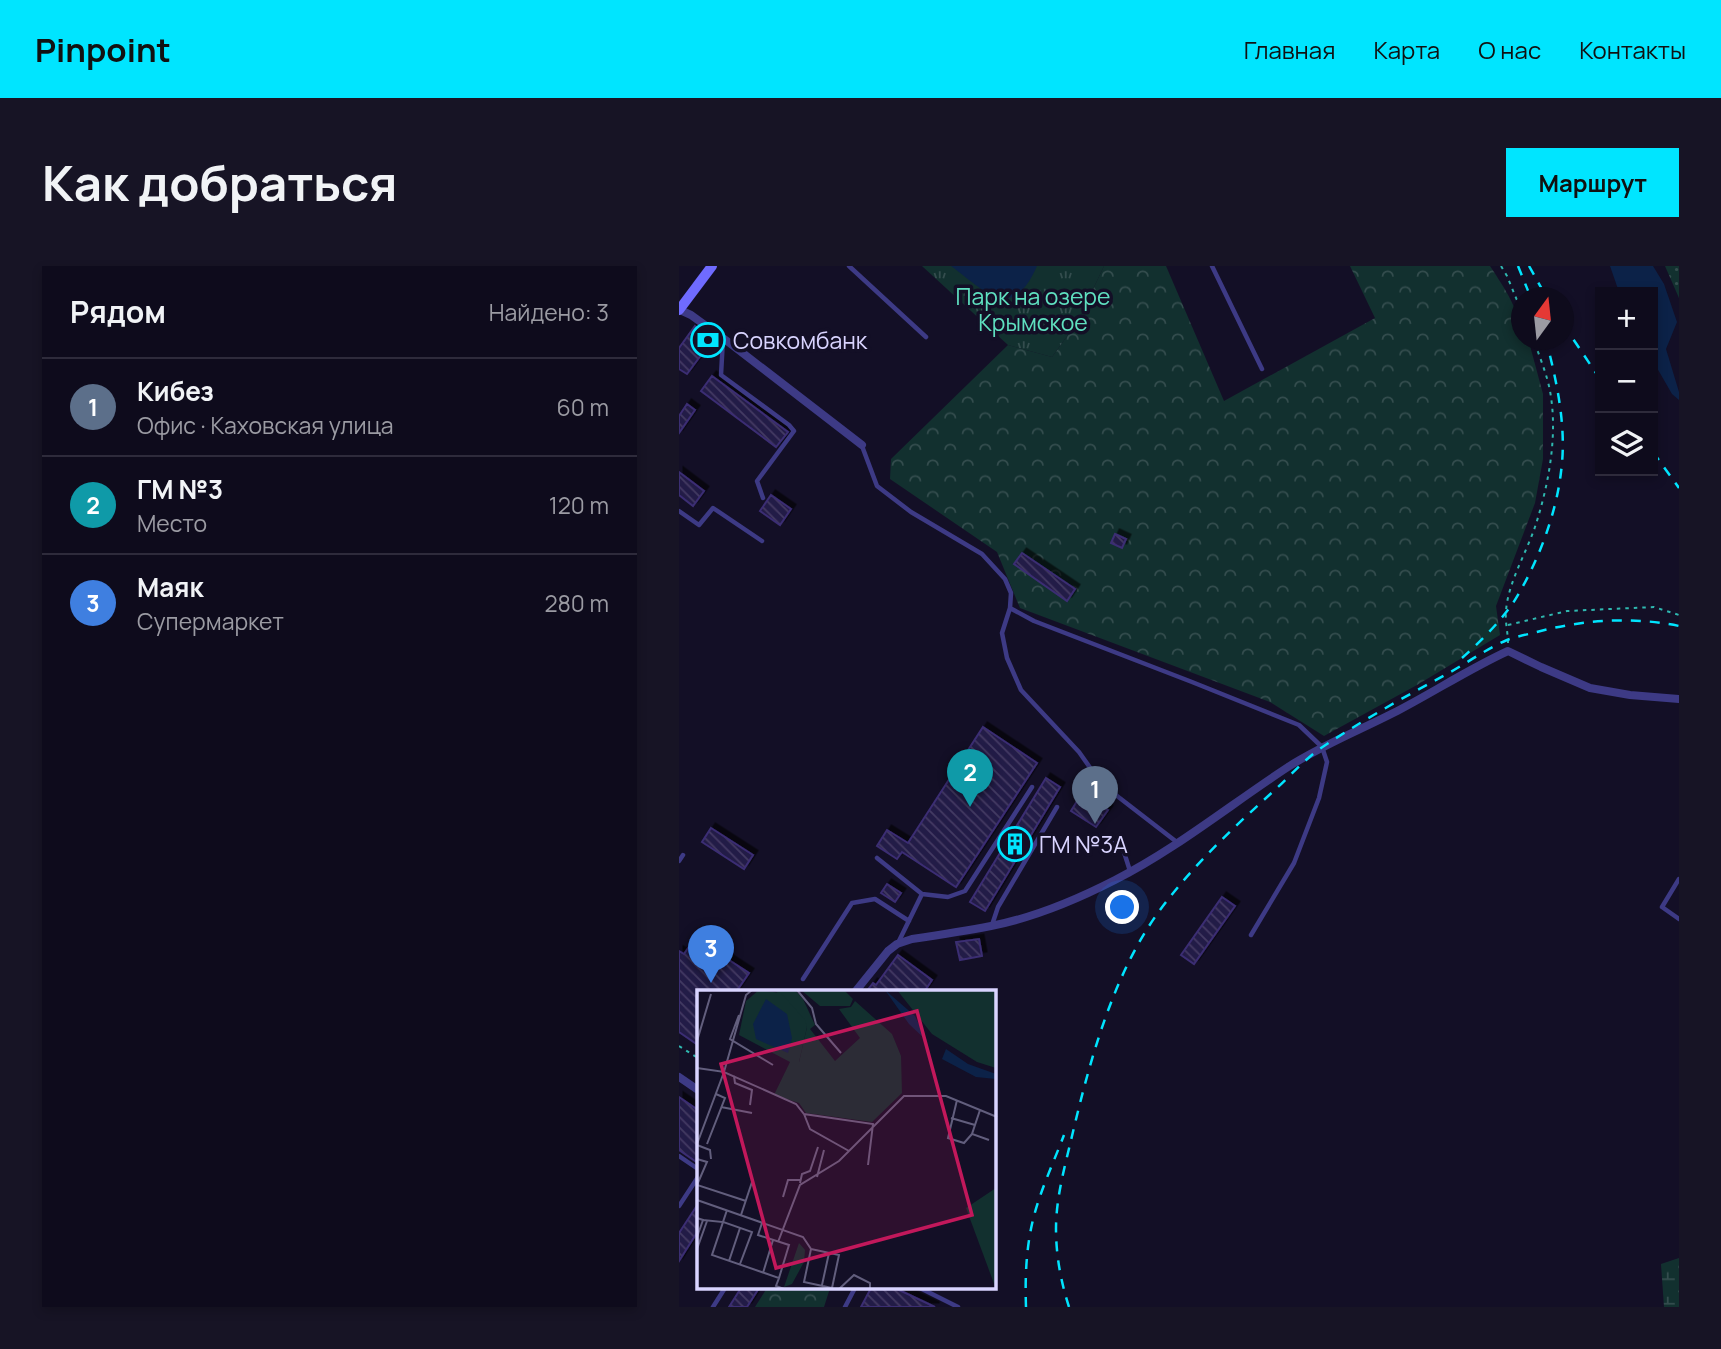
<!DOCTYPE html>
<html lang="ru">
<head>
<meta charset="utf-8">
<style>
  :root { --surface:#0e0b1c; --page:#171425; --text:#f1f3f6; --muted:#9b9ba3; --line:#2e2b3b; --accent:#00e5ff }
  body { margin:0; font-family:Manrope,sans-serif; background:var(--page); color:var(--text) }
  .controls { position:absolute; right:21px; top:21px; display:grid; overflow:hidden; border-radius:0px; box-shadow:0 4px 10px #0003 }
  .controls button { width:63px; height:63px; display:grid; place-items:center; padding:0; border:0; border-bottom:2px solid var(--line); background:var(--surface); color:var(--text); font:35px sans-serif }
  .compass { position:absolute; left:832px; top:21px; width:63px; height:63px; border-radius:50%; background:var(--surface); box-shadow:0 4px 10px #0003; rotate:15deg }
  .you { position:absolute; left:444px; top:642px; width:24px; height:24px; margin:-18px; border:5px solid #fff; border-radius:50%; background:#1a73e8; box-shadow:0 0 0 10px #1a73e833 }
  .badge { display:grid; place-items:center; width:46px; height:46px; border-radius:50%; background:var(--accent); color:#fff; font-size:23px; font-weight:700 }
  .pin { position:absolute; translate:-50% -58px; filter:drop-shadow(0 2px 4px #0008) }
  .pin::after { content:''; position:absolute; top:37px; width:24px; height:21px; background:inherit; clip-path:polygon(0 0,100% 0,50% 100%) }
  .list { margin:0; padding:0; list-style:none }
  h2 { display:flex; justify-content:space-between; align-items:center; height:91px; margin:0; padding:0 28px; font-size:30px }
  h2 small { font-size:23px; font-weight:400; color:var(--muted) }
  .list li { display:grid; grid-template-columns:46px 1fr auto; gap:21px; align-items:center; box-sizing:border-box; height:98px; padding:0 28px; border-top:2px solid var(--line) }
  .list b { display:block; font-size:26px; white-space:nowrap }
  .list p { margin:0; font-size:23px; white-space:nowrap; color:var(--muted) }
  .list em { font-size:23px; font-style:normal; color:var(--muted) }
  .icon { flex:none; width:38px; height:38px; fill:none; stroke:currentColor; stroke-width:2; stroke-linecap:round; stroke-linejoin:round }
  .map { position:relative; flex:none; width:1000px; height:1041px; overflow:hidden; border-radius:0px }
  header { display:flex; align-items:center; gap:42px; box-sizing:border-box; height:98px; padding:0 35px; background:var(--accent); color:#111 }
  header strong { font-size:33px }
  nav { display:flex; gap:38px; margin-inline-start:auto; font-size:24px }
  .intro { display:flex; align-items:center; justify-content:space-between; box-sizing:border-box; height:168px; padding:0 42px }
  h1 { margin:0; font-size:49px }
  .button { padding:18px 32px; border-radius:0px; background:var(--accent); color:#111; font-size:24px; font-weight:700 }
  main { display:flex; gap:42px; padding:0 42px }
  aside { flex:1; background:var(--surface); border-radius:0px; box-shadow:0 4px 10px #0003 }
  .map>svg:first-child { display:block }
</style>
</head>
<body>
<header>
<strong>Pinpoint</strong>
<nav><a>Главная</a><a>Карта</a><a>О нас</a><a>Контакты</a></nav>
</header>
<div class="intro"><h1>Как добраться</h1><a class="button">Маршрут</a></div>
<main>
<aside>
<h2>Рядом<small>Найдено: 3</small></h2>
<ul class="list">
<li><span class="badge" style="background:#5c6f8a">1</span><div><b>Кибез</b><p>Офис · Каховская улица</p></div><em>60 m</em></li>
<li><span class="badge" style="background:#0f9aa8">2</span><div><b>ГМ №3</b><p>Место</p></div><em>120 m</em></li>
<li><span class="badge" style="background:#3f7fe0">3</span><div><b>Маяк</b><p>Супермаркет</p></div><em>280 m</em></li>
</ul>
</aside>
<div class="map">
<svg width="1000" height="1041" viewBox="0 0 1000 1041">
  <defs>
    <pattern id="grass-dots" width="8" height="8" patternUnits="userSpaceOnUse" patternTransform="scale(1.75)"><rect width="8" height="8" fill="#12302f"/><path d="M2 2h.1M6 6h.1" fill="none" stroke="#344d4e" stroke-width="1.8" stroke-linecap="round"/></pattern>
    <pattern id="forest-crowns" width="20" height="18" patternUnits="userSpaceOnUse" patternTransform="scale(1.75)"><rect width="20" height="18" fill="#12302f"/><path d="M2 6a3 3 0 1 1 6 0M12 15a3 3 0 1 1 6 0" fill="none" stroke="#344d4e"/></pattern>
    <pattern id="wetland-marsh" width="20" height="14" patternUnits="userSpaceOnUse" patternTransform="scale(1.75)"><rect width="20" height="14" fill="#12302f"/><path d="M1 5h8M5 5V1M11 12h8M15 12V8" fill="none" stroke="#344d4e"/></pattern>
    <pattern id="park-tufts" width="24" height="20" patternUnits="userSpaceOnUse" patternTransform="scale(1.75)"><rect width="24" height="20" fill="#12302f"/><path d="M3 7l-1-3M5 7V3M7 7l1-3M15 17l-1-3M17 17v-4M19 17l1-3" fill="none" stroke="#344d4e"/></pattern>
    <pattern id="building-back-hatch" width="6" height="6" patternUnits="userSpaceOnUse" patternTransform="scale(1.75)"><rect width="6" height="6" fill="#241b47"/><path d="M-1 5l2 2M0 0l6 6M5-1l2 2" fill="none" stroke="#433b63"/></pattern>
    <filter id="shadow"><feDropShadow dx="4.5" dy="-4.5" stdDeviation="0" flood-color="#0009"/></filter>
  </defs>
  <rect width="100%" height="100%" fill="#130f26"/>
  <path fill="url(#grass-dots)" d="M986,0H1000V32Z"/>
  <path fill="url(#forest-crowns)" d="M425,0H487L545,135L696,52L671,0H811C826,23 842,45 842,74H849L850,76L864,128V193L856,237L817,340L821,369L738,419L645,470L591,436L341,342L318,286L211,213L212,193L329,79L373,91L399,55Z
    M88,1022H151L145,1041H76Z"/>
  <path fill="url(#wetland-marsh)" d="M1000,992V1041H985L982,998Z"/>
  <path fill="url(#park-tufts)" d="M243,0H425L399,55L373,91L329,79Z"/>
  <path fill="#0c2248" d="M272,0H358C333,57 307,26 272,0Z
    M931,0H974L985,18L998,56L987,83L1000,126V134L993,128L974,95V26H940Z"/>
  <path fill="url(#building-back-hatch)" stroke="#3b2d73" stroke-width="2" filter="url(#shadow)" d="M16,60L34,73L8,108L0,103V82Z
    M33,110L109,166L97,181L22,125Z
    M8,138L16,144L0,167V150Z
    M0,206L25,225L14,240L0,229Z
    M92,229L112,243L101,259L81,245Z
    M436,268L447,273L443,282L432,277Z
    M343,287L396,323L388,335L335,298Z
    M304,461L358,497L277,621L223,586L218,593L198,580L208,564L229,577Z
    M367,512L381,521L306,645L291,636Z
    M403,527L429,544L417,561L392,545Z
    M32,562L74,589L65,603L23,576Z
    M208,618L222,627L216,636L202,627Z
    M543,631L556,640L515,698L502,689Z
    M16,672L70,707L57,726H19V779L0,766V685L5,688Z
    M300,673L303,690L281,694L277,676Z
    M219,689L253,714L245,726H187L194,717L197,719Z
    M0,831L19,844V897L0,884Z
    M19,938V965L0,995V967Z
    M62,1022H80L68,1041H50Z
    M192,1022H216L256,1041H182Z"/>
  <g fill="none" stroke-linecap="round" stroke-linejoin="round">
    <path stroke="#2fb8b0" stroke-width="2" stroke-dasharray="3.5 5" stroke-linecap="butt" d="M822,0L828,10L842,44
      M829,359L888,345L975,341L1000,349
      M829,377C829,367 826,356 827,345C829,316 848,286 857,258C870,217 879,168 871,125C868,108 860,90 855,74
      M0,780L19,792"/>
    <path stroke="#3d3a85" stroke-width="4.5" d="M170,0L247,71
      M533,0L583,103
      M44,73L42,109L110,159L115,165L78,215L84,232
      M183,180L198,220L232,246L303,288L326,313L332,327L331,342L355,355L513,416L620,459L643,481L648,496L640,532L615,597L572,669
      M0,245L20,259L34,242L83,275
      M331,342L323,367L328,392L342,424L400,486L412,503L429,523L499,577
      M421,570L444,583L451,605
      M198,592L243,628
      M0,595L4,589
      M1000,613L983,641L1000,653
      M313,659L319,641L378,541
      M219,677L243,628L269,631L286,625L353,521
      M124,713L173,637L196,633L230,655
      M0,890L19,903
      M0,940L19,911
      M241,1022L279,1041
      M34,1041L46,1022
      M166,1041L176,1022"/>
    <path stroke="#3d3a85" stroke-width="8" d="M0,45L1,44L12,49L52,78L183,179
      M176,726L209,685L218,678L233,673C260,669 286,665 312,660C353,652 399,633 436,614C497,583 551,539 609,501C645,478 684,463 722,443C758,424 792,402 829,385L862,401L911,422L951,429L1000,433
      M0,811L19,824"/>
    <path stroke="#6f6bff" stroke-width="10" d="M0,44L33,0"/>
    <path stroke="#00e5ff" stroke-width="2.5" stroke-dasharray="10 9" stroke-linecap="butt" d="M839,0L852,32
      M850,0L868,32
      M884,58L921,113
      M974,186L1000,222
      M783,392C801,376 820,357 834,337C857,301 877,250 882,206C888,162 878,116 867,74
      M347,1041C346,1013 347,985 353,958C360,927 374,898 385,869
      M390,1041C382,1016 377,990 377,963C377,931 386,900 393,870C411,794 434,708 481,644C515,598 556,560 598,522C613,508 628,491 645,480C684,454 727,430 768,408C788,397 807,383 828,374C836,371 845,369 854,367C901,354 952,350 1000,360"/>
  </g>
  <defs>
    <g id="bank-ring" transform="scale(1.75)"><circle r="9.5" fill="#130f26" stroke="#00e5ff" stroke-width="1.5"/><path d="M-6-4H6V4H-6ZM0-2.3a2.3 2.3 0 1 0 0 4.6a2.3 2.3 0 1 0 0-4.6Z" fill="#00e5ff"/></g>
    <g id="building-ring" transform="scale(1.75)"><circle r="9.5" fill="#130f26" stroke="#00e5ff" stroke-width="1.5"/><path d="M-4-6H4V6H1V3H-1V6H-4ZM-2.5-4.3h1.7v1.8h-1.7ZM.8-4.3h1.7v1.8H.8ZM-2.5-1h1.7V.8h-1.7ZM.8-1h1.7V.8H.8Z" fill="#00e5ff"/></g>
  </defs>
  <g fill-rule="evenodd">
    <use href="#bank-ring" x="29" y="74"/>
    <use href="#building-ring" x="336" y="578"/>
  </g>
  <g text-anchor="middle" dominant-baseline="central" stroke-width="7" stroke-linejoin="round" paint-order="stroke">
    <g font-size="23" fill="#5fe0c0" stroke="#130f26">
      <text x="354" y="30">Парк на озере<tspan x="354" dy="26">Крымское</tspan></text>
    </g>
    <g font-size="23" fill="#d9d4ff" stroke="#130f26" text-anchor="start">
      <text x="54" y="74">Совкомбанк</text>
      <text x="360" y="578">ГМ №3А</text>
    </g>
  </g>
  <g transform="translate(18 724)">
    <rect width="299" height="299" fill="#130f26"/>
    <path d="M200,0H299V78L280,72L235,44Z" fill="#12302f"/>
    <path d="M78,0H98L106,9L118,35L113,39L138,71L163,48L142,19L154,17L158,11L195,44L204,66L205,103L175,132L109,123L102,113L77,105L93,72H102L110,37ZM104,0H147L156,9L153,16H123ZM102,253L108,260L107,272L95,294L87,297Z" fill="#12302f"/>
    <path d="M299,198L300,299H299L269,218Z" fill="#12302f"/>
    <path d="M62,0L84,3L108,30L110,37L102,72H93L42,45L49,11Z" fill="#12302f"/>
    <path d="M188,0L218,26L230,51L212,34ZM69,9L90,24L95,48L91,63L59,49L56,34ZM249,59L271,74L299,84V89L279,87L245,69Z" fill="#0c2248"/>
    <path fill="none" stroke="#625e7d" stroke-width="2" d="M100,0L115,18L119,34L144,63M42,25L33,49L76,75M0,51L14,4M0,78L27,82L49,5L55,0M37,86L38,93L55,100L53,115M260,110L251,148L267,153L275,144M24,117L55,123M283,120L275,144L292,150M107,124L113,139L152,161M254,128L278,135M0,154L27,82L99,114L107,124L176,134L171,175M10,154L28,108L19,104M0,155L13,160L14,169M0,169L10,172L0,195L49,211M120,187L127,160M103,193L105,184L113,181L121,157M86,207L91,190H104M0,210L106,247L114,259L107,292L135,298L142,265L114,259M30,220L26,232L55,242L43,274M44,225L56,189M0,228L6,230L0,247M6,230L26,232L15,265L82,288L79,296L87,299M65,233L61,245L92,255L82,288M81,252L103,195L142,171L207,106H249L300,127M0,259L10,231M32,271L43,238M66,283L76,250M125,295L132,263M142,299L157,285L173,293V299"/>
    <path fill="#c2185b" fill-opacity="0.15" stroke="#c2185b" stroke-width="3.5" d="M220,21L275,225L79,278L24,74Z"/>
    <rect width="299" height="299" fill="none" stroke="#d9d4ff" stroke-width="3.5"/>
  </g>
</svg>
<div class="controls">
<button>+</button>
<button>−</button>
<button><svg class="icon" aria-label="layers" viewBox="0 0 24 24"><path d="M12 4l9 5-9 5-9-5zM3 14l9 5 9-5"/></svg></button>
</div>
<svg class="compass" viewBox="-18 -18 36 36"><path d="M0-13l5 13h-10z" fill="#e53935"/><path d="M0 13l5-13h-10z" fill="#9b9ba3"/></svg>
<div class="you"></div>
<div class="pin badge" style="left:416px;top:558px;background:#5c6f8a">1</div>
<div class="pin badge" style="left:291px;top:541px;background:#0f9aa8">2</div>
<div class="pin badge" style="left:32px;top:717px;background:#3f7fe0">3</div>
</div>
</main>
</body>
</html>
